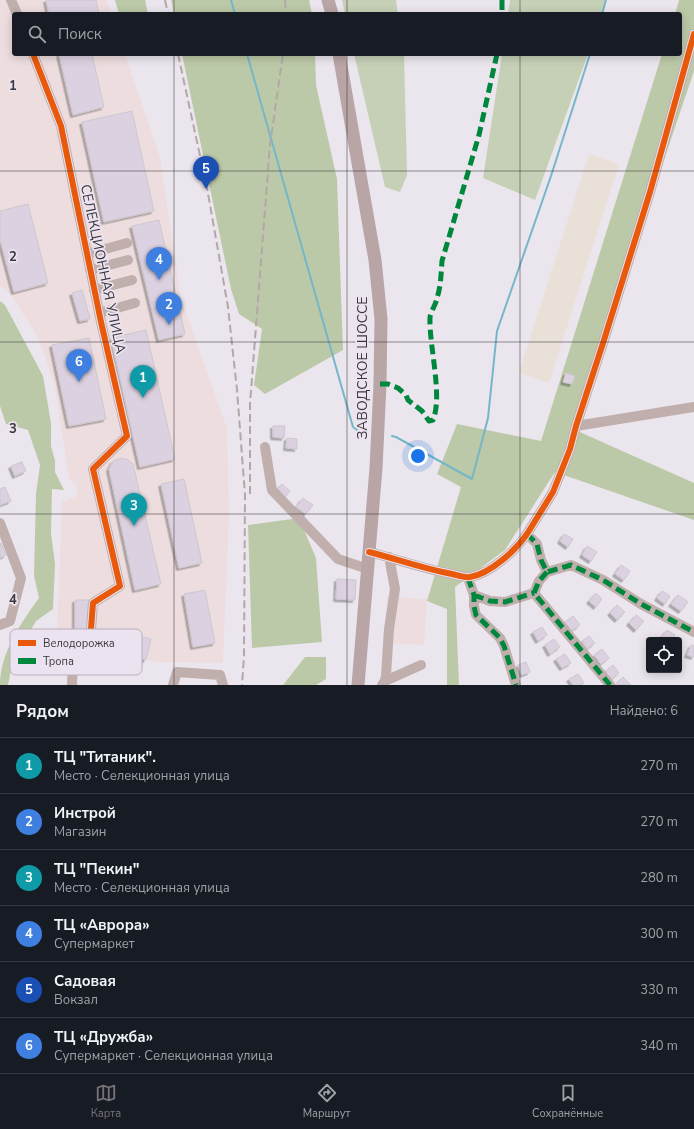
<!DOCTYPE html>
<html lang="ru">
<head>
<meta charset="utf-8">
<style>
  :root { --surface:#171b24; --page:#20242c; --text:#f1f3f6; --muted:#9ea1a6; --line:#363941; --accent:#79747a }
  body { margin:0; font-family:"Nunito Sans",sans-serif; background:var(--page); color:var(--text) }
  .controls { position:absolute; right:12px; bottom:12px; display:grid; overflow:hidden; border-radius:4px; box-shadow:0 2px 10px #0003 }
  .controls button { width:36px; height:36px; display:grid; place-items:center; padding:0; border:0; border-bottom:1px solid var(--line); background:var(--surface); color:var(--text); font:20px sans-serif }
  .you { position:absolute; left:418px; top:456px; width:14px; height:14px; margin:-10px; border:3px solid #fff; border-radius:50%; background:#1a73e8; box-shadow:0 0 0 6px #1a73e833 }
  .badge { display:grid; place-items:center; width:26px; height:26px; border-radius:50%; background:var(--accent); color:#fff; font-size:13px; font-weight:700 }
  .pin { position:absolute; translate:-50% -33px; filter:drop-shadow(0 1px 2px #0008) }
  .pin::after { content:''; position:absolute; top:21px; width:14px; height:12px; background:inherit; clip-path:polygon(0 0,100% 0,50% 100%) }
  .list { margin:0; padding:0; list-style:none }
  h2 { display:flex; justify-content:space-between; align-items:center; height:52px; margin:0; padding:0 16px; font-size:17px }
  h2 small { font-size:13px; font-weight:400; color:var(--muted) }
  .list li { display:grid; grid-template-columns:26px 1fr auto; gap:12px; align-items:center; box-sizing:border-box; height:56px; padding:0 16px; border-top:1px solid var(--line) }
  .list b { display:block; font-size:15px; white-space:nowrap }
  .list p { margin:0; font-size:13px; white-space:nowrap; color:var(--muted) }
  .list em { font-size:13px; font-style:normal; color:var(--muted) }
  .icon { flex:none; width:22px; height:22px; fill:none; stroke:currentColor; stroke-width:2; stroke-linecap:round; stroke-linejoin:round }
  .map { position:relative; flex:none; width:694px; height:685px; overflow:hidden }
  .search { position:absolute; background:var(--surface); box-shadow:0 2px 10px #0003; left:12px; right:12px; top:12px; height:44px; display:flex; align-items:center; gap:10px; box-sizing:border-box; padding:0 14px; border-radius:4px; color:var(--muted); font-size:15px }
  .sheet { height:388px; background:var(--surface) }
  nav { display:flex; justify-content:space-around; align-items:center; box-sizing:border-box; height:56px; border-top:1px solid var(--line); background:var(--surface); font-size:11px; color:var(--muted) }
  nav a { display:grid; justify-items:center; gap:2px }
  nav .on { color:var(--accent) }
  .map>svg:first-child { display:block }
</style>
</head>
<body>
<div class="map">
<svg width="694" height="685" viewBox="0 0 694 685">
  <defs>
    <filter id="shadow"><feDropShadow dx="-2.5" dy="2.5" stdDeviation="0" flood-color="#0004"/></filter>
  </defs>
  <rect width="100%" height="100%" fill="#ebe6ed"/>
  <path fill="#eeddde" d="M0,0H107L112,14H14V54H125L160,157L181,299L227,428L229,514L223,663L157,662L57,633L62,502L77,496L76,484L69,479L55,386L38,337L11,295L0,286Z
    M387,597L427,599L424,645L384,643Z"/>
  <path fill="#e9e0d8" d="M589,154L619,164L549,383L519,373Z"/>
  <path fill="#c6d0b7" d="M342,0H396L398,14H345Z
    M510,0H606L603,14H508Z
    M354,54H404L407,175L400,192L385,187Z
    M502,54H588L535,200L483,178Z"/>
  <path fill="#bcc9a8" d="M115,0H145L148,14H119Z
    M171,0H309L312,14H174Z
    M679,0H694V71L573,429L694,483V520L555,472L505,550L455,587L459,685H447V609L427,601L461,487L437,474L457,424L541,441L662,54H680V14H675Z
    M182,54H315L316,85L337,179L343,350L265,394L254,385L262,329L239,314L231,289Z
    M0,301L5,305L43,376L51,423V446L55,461V472L64,490L52,489L51,533L55,564L53,609L36,621L13,661L8,685H0C0,653 21,623 39,598L34,576L36,494L40,465L28,430L6,424L0,406Z
    M299,518L316,558L322,642L252,648L248,525Z
    M305,657H326V679L316,685H283Z"/>
  <g fill="none" stroke-linecap="round" stroke-linejoin="round">
    <path stroke="#75b6c9" stroke-width="2" d="M231,0L235,14
      M602,14L606,0
      M247,54L353,427L357,430
      M392,436L396,437L472,479L488,418L497,331L551,176L590,54"/>
  </g>
  <path fill="#dcd1e0" stroke="#ccc8ce" filter="url(#shadow)" d="M46,0H96L99,14H49Z
    M59,54H92L104,107L73,115Z
    M132,111L154,211L104,222L82,122Z
    M28,204L48,283L14,292L1,243H0V211Z
    M159,220L185,334L159,340L132,226Z
    M82,290L90,319L80,321L72,293Z
    M146,330L175,459L140,467L111,338Z
    M89,338L106,419L69,426L52,345Z
    M566,373L575,376L572,384L563,382Z
    M273,426H285L284,438L273,437Z
    M287,438L297,439V449L286,448Z
    M120,458L127,459L133,464L161,584L135,590L109,469L113,461Z
    M22,462L26,471L15,476L11,466Z
    M184,479L202,563L179,568L161,484Z
    M282,484L290,491L283,499L275,491Z
    M5,487L11,501L0,505V489Z
    M303,498L313,505L306,514L296,507Z
    M564,534L573,539L568,547L560,541Z
    M1,543L6,555L0,558V544Z
    M587,546L597,552L591,561L582,555Z
    M621,565L630,571L624,580L615,574Z
    M337,579L356,580L355,600L336,599Z
    M205,590L215,643L193,647L184,594Z
    M662,591L670,596L665,604L657,598Z
    M596,593L602,599L596,607L589,601Z
    M678,595L688,602L681,611L671,604Z
    M75,600H89L88,631H75Z
    M617,605L625,612L617,620L610,613Z
    M636,615L644,621L636,630L629,623Z
    M573,616L580,625L571,631L565,622Z
    M542,627L547,635L538,641L533,632Z
    M667,630L675,635L672,640H666L661,637Z
    M121,631L151,639L146,660L116,652Z
    M589,636L595,643L587,649L582,641Z
    M554,639L560,647L550,654L545,645Z
    M691,645L694,646V657L687,655Z
    M602,649L609,658L601,664L594,655Z
    M565,654L571,663L562,668L556,659Z
    M526,662L530,672L522,675L518,665Z
    M613,665L619,673L612,679L605,672Z
    M578,674L584,683L580,685H573L569,679Z
    M623,677L631,685H615Z"/>
  <g fill="none" stroke-linecap="round" stroke-linejoin="round">
    <path stroke="#c0afad" stroke-width="10" d="M11,0L17,14
      M33,54L61,126L101,322L127,436L93,469L120,586L93,603L91,629
      M87,254L127,243
      M90,270L128,260
      M94,290L132,280
      M99,313L135,303
      M576,426L694,407
      M265,447L272,490L338,559L368,569
      M0,523L21,578L10,621L0,625
      M527,534L537,544L541,560L547,572L571,565L603,580L641,604L694,632
      M369,552C397,559 424,569 452,574C457,575 464,578 470,577C490,574 516,550 527,534L553,492L570,449L576,426L604,340L650,192L694,34
      M547,572L539,581L534,593L610,685
      M468,578L474,595V606L476,615L500,638L504,646L516,685
      M474,595L490,601L505,602L534,593
      M385,681L421,665
      M72,685L73,657
      M173,685L177,672L220,675L223,685
      M382,685L385,681L386,675L389,629L395,589L389,557"/>
    <path stroke="#b9a5a6" stroke-width="13" d="M328,0L332,14
      M339,54L375,260L381,319L380,384L376,468L358,685"/>
    <path stroke="#b3a7a8" stroke-width="2" stroke-dasharray="8 4" stroke-linecap="butt" d="M165,0L168,14
      M285,0L286,14
      M178,54L207,188L228,307L237,390L245,495L244,656L242,685
      M250,494V404L270,145L283,54"/>
    <path stroke="#00873e" stroke-width="5" stroke-dasharray="10 5" stroke-linecap="butt" d="M502,0V14
      M380,384H388L398,388L406,395L408,400L422,411L429,421L433,420C443,396 429,346 430,318C430,312 436,305 437,298C441,286 441,274 442,261L479,135L497,54
      M527,534L537,544L541,560L547,572L571,565L603,580L641,604L694,632
      M547,572L539,581L534,593L610,685
      M468,578L474,595V606L476,615L500,638L504,646L516,685
      M474,595L490,601L505,602L534,593"/>
    <g stroke="#ece3f0" stroke-width="8">
      <path id="cycleway" d="M33,54L61,126L101,322L127,436L93,469L120,586L93,603L91,629
        M369,552C397,559 424,569 452,574C457,575 464,578 470,577C490,574 516,550 527,534L553,492L570,449L576,426L604,340L650,192L694,34"/>
    </g>
    <use href="#cycleway" stroke="#e8590c" stroke-width="6"/>
  </g>
  <path fill="none" stroke="#3b373c" stroke-width="1" stroke-opacity="0.55" d="M174,0V14M347,0V14M520,0V14M174,54V685M347,54V685M520,54V685M0,171H694M0,342H694M0,514H694"/>
  <g text-anchor="middle" dominant-baseline="central" stroke-width="3.5" stroke-linejoin="round" paint-order="stroke">
    <g font-size="14" fill="#3b373c" stroke="#ece3f0">
      <text transform="translate(103 269) rotate(78)">СЕЛЕКЦИОННАЯ УЛИЦА</text>
      <text transform="translate(362 368) rotate(-90)">ЗАВОДСКОЕ ШОССЕ</text>
    </g>
  </g>
  <rect x="10" y="629" width="132" height="46" rx="6" fill="#ece3f0" stroke="#b7afba" stroke-width="1"/>
  <rect x="18" y="640" width="18" height="6" fill="#e8590c"/>
  <rect x="18" y="658" width="18" height="6" fill="#00873e"/>
  <g font-size="11" fill="#3b373c">
    <text x="43" y="647">Велодорожка</text>
    <text x="43" y="665">Тропа</text>
  </g>
  <g font-size="13" text-anchor="middle" font-weight="bold" fill="#3b373c" stroke="#ece3f0" stroke-width="3.5" stroke-linejoin="round" paint-order="stroke">
    <text x="13" y="90">1</text>
    <text x="13" y="261">2</text>
    <text x="13" y="433">3</text>
    <text x="13" y="604">4</text>
  </g>
</svg>
<div class="controls">
<button><svg class="icon" aria-label="locate" viewBox="0 0 24 24"><circle cx="12" cy="12" r="6"/><path d="M12 2v4M12 18v4M2 12h4M18 12h4"/></svg></button>
</div>
<div class="you"></div>
<div class="pin badge" style="left:143px;top:398px;background:#0f9aa8">1</div>
<div class="pin badge" style="left:169px;top:325px;background:#3f7fe0">2</div>
<div class="pin badge" style="left:134px;top:526px;background:#0f9aa8">3</div>
<div class="pin badge" style="left:159px;top:280px;background:#3f7fe0">4</div>
<div class="pin badge" style="left:206px;top:189px;background:#1a4fb4">5</div>
<div class="pin badge" style="left:79px;top:382px;background:#3f7fe0">6</div>
<div class="search"><svg class="icon" aria-label="search" viewBox="0 0 24 24"><circle cx="10" cy="10" r="6"/><path d="M15 15l6 6"/></svg>Поиск</div>
</div>
<section class="sheet">
<h2>Рядом<small>Найдено: 6</small></h2>
<ul class="list">
<li><span class="badge" style="background:#0f9aa8">1</span><div><b>ТЦ &quot;Титаник&quot;.</b><p>Место · Селекционная улица</p></div><em>270 m</em></li>
<li><span class="badge" style="background:#3f7fe0">2</span><div><b>Инстрой</b><p>Магазин</p></div><em>270 m</em></li>
<li><span class="badge" style="background:#0f9aa8">3</span><div><b>ТЦ &quot;Пекин&quot;</b><p>Место · Селекционная улица</p></div><em>280 m</em></li>
<li><span class="badge" style="background:#3f7fe0">4</span><div><b>ТЦ «Аврора»</b><p>Супермаркет</p></div><em>300 m</em></li>
<li><span class="badge" style="background:#1a4fb4">5</span><div><b>Садовая</b><p>Вокзал</p></div><em>330 m</em></li>
<li><span class="badge" style="background:#3f7fe0">6</span><div><b>ТЦ «Дружба»</b><p>Супермаркет · Селекционная улица</p></div><em>340 m</em></li>
</ul>
</section>
<nav>
<a class="on"><svg class="icon" aria-label="map" viewBox="0 0 24 24"><path d="M3 6l6-2 6 2 6-2v14l-6 2-6-2-6 2zM9 4v14M15 6v14"/></svg>Карта</a>
<a><svg class="icon" aria-label="directions" viewBox="0 0 24 24"><path d="M12 3l9 9-9 9-9-9zM9 14v-3h6M13 9l2 2-2 2"/></svg>Маршрут</a>
<a><svg class="icon" aria-label="saved" viewBox="0 0 24 24"><path d="M7 4h10v16l-5-4-5 4z"/></svg>Сохранённые</a>
</nav>
</body>
</html>
